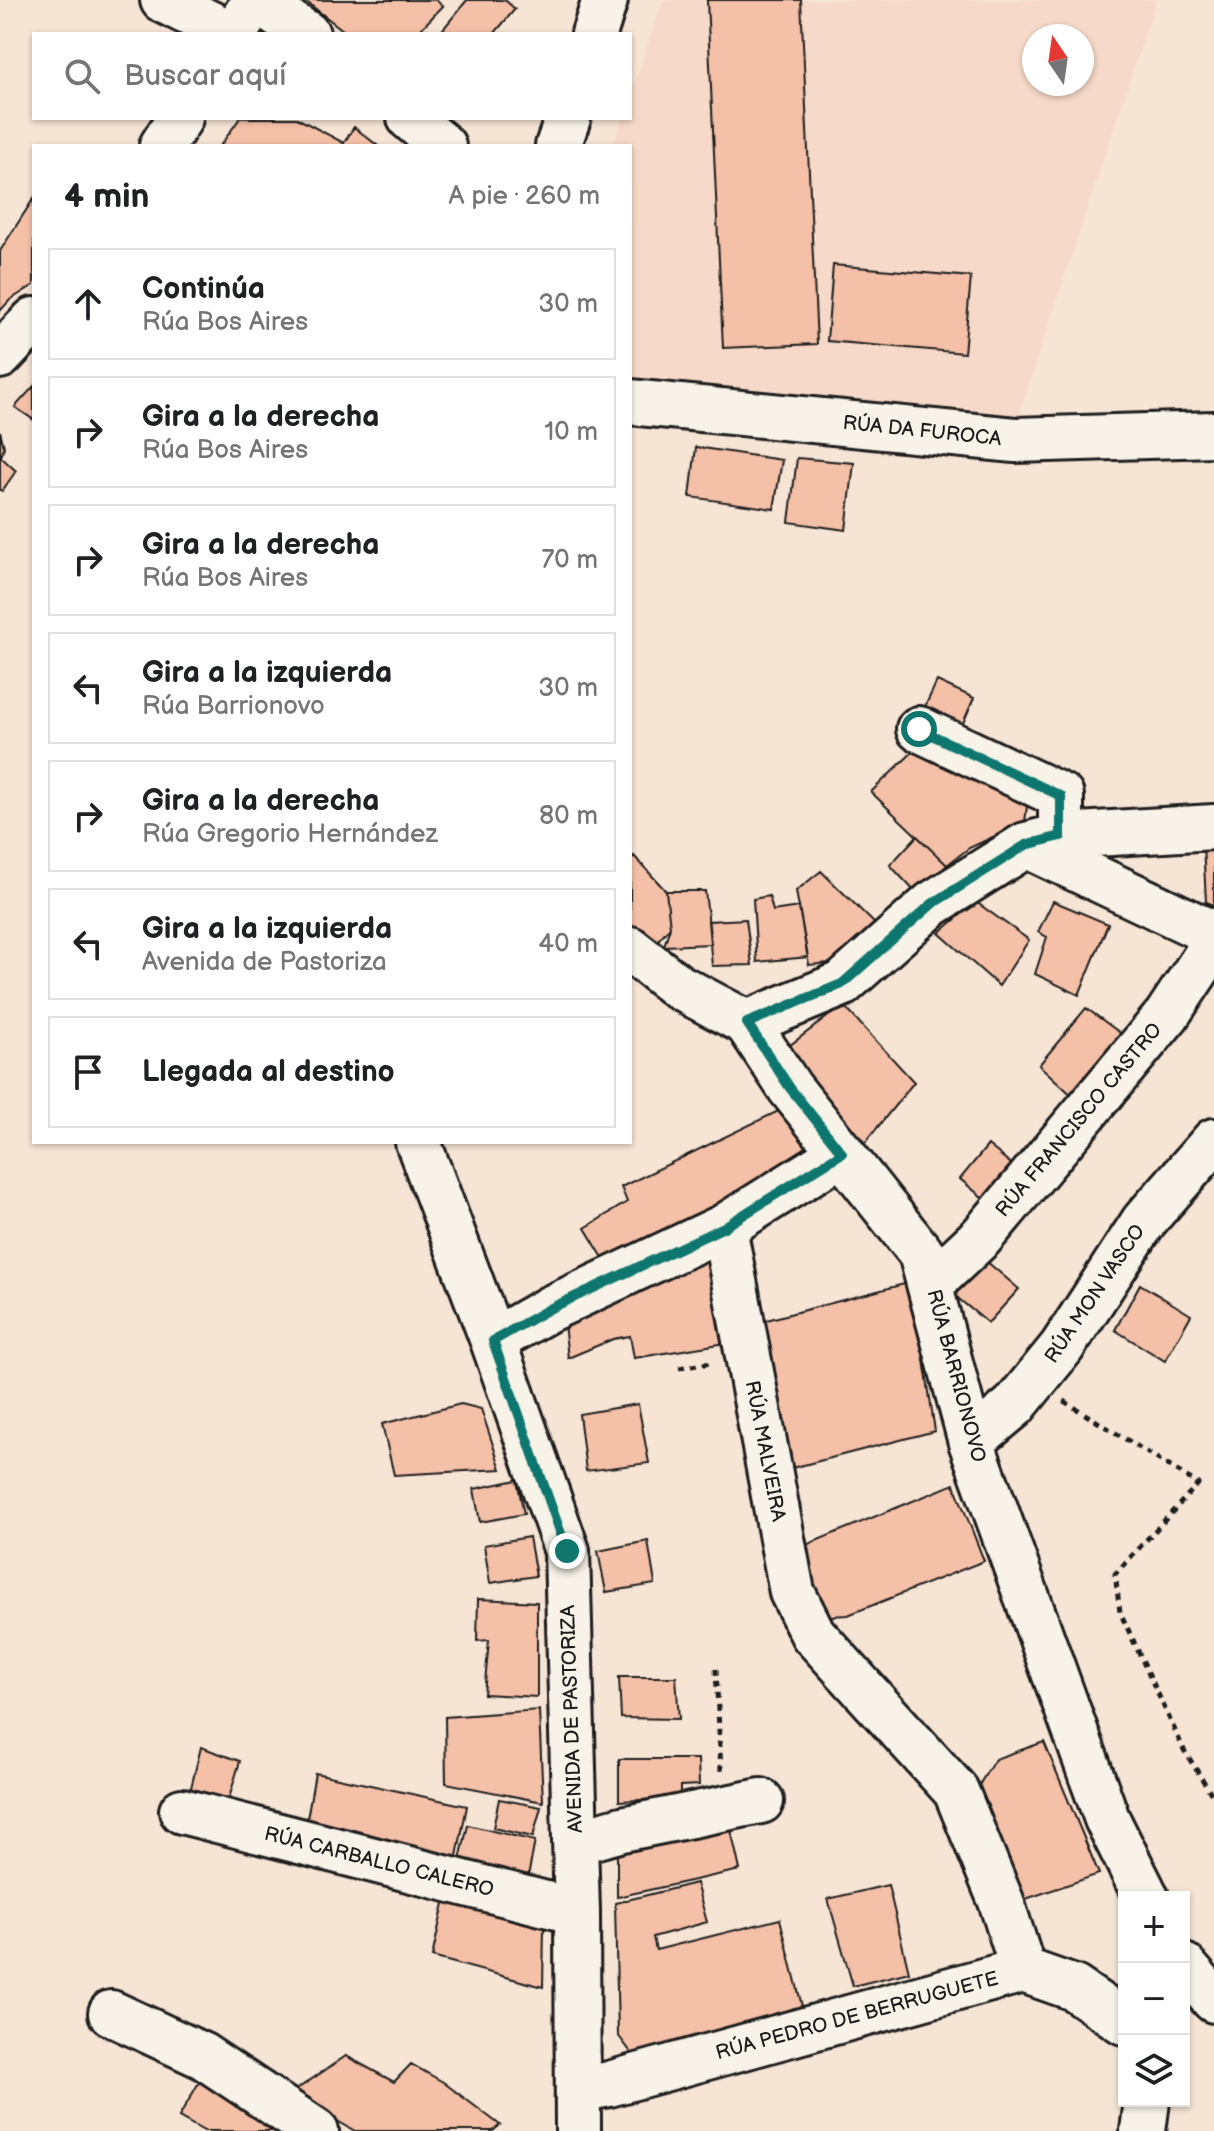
<!DOCTYPE html>
<html lang="es">
<head>
<meta charset="utf-8">
<style>
  :root { --surface:#fff; --page:#f6f6f6; --text:#202124; --muted:#757577; --line:#e0e0e0 }
  body { margin:0; font-family:"Balsamiq Sans",sans-serif; background:var(--page); color:var(--text) }
  .controls { position:absolute; right:24px; bottom:24px; display:grid; overflow:hidden; border-radius:0px; box-shadow:0 2px 6px #0004 }
  .controls button { width:72px; height:72px; display:grid; place-items:center; padding:0; border:0; border-bottom:2px solid var(--line); background:var(--surface); color:var(--text); font:40px sans-serif }
  .compass { position:absolute; left:1022px; top:24px; width:72px; height:72px; border-radius:50%; background:var(--surface); box-shadow:0 2px 6px #0004; rotate:347deg }
  .stop { position:absolute; width:24px; height:24px; margin:-18px; border:6px solid #0f766e; border-radius:50%; background:#fff }
  .stop.end { background:#0f766e; border-color:#fff; box-shadow:0 2px 8px #0008 }
  .list { margin:0; padding:0; list-style:none }
  h2 { display:flex; justify-content:space-between; align-items:center; height:104px; margin:0; padding:0 32px; font-size:34px }
  h2 small { font-size:26px; font-weight:400; color:var(--muted) }
  .list li { display:grid; grid-template-columns:52px 1fr auto; gap:24px; align-items:center; box-sizing:border-box; height:112px; margin:0 16px 16px; padding:0 16px; border:2px solid var(--line); border-radius:0px }
  .list b { display:block; font-size:30px; white-space:nowrap }
  .list p { margin:0; font-size:26px; white-space:nowrap; color:var(--muted) }
  .list em { font-size:26px; font-style:normal; color:var(--muted) }
  .icon { flex:none; width:44px; height:44px; fill:none; stroke:currentColor; stroke-width:2; stroke-linecap:round; stroke-linejoin:round }
  .map { position:relative; flex:none; width:1214px; height:2131px; overflow:hidden }
  .search { position:absolute; background:var(--surface); box-shadow:0 2px 6px #0004; left:32px; top:32px; width:600px; height:88px; display:flex; align-items:center; gap:20px; box-sizing:border-box; padding:0 28px; border-radius:0px; color:var(--muted); font-size:30px }
  .panel { position:absolute; background:var(--surface); box-shadow:0 2px 6px #0004; left:32px; top:144px; width:600px; height:1000px; border-radius:0px }
  .map>svg:first-child { display:block }
</style>
</head>
<body>
<div class="map">
<svg width="1214" height="2131" viewBox="0 0 1214 2131">
  <rect width="100%" height="100%" fill="#f6e4d5"/>
  <filter id="ink" filterUnits="userSpaceOnUse"><feTurbulence type="fractalNoise" baseFrequency=".0125" numOctaves="2"/><feDisplacementMap in="SourceGraphic" scale="16" xChannelSelector="R" yChannelSelector="G"/><feConvolveMatrix kernelMatrix="1 2 1 2 8 2 1 2 1" color-interpolation-filters="sRGB"/></filter>
  <g filter="url(#ink)">
    <path fill="#f6d9c8" fill-rule="evenodd" d="M663,0H1156L1014,429L630,382V146H613L623,118H630V97ZM1034,36H1082V84H1034Z"/>
    <path fill="#f5c0a8" stroke="#1c1c1c" stroke-width="2" d="M304,0H436L443,6L416,34H348Z
      M467,0H505L515,9L494,34H439Z
      M707,0H801L817,344L723,348Z
      M240,118H297L344,143L342,146H220Z
      M354,127L378,146H342Z
      M34,198V285L10,300L0,311V251Z
      M833,265L971,277L964,353L827,341Z
      M34,386V420L15,407Z
      M0,431L4,447L1,457L16,471L2,491L0,490Z
      M696,447L782,460L774,509L690,497Z
      M797,458L854,463L846,530L789,522Z
      M937,681L974,698L960,730L921,715Z
      M920,745L1022,792L1027,806L1025,822L969,848L947,865L871,792Z
      M917,836L947,865L917,894L890,865Z
      M1203,844H1214V905L1206,902Z
      M634,856L666,891L670,927L652,947L630,924V860Z
      M821,871L877,926L840,962L809,965L796,891Z
      M666,891H705L711,944L664,946L670,927Z
      M769,896L773,911L799,907L808,957L757,962L753,899Z
      M1053,901L1108,924L1079,995L1035,974L1047,937L1038,932Z
      M976,902L1029,940L999,986L939,933Z
      M746,919L752,965L712,966L708,921Z
      M843,1005L914,1082L865,1143L781,1052Z
      M1086,1008L1127,1038L1077,1100L1039,1065Z
      M793,1104L812,1158L605,1261L585,1228L627,1202L621,1187Z
      M988,1145L1021,1172L993,1206L960,1179Z
      M713,1247L732,1342L634,1358L630,1336L613,1339L568,1358L563,1315L623,1289L667,1280L665,1272Z
      M979,1255L1019,1289L988,1323L948,1290Z
      M912,1282L935,1431L788,1469L755,1323Z
      M1140,1284L1191,1315L1165,1361L1115,1330Z
      M461,1404L481,1409L501,1469L394,1475L382,1424Z
      M638,1404L649,1463L586,1471L579,1414Z
      M517,1480L524,1514L480,1522L474,1489Z
      M954,1484L984,1561L848,1615L829,1616L814,1596L801,1547Z
      M529,1537L536,1576L490,1583L484,1545Z
      M648,1541L655,1584L606,1592L598,1551Z
      M478,1599L537,1602V1697L484,1694L489,1640L477,1641Z
      M619,1677H676L679,1719L621,1718Z
      M539,1710L543,1802L446,1783L445,1717Z
      M1044,1742L1099,1874L1020,1901L976,1790L995,1759Z
      M201,1747L240,1761L227,1805L190,1792Z
      M619,1759H698L699,1785L680,1786V1798L619,1801Z
      M315,1773L467,1806L456,1861L307,1819Z
      M499,1799L541,1807L533,1837L493,1828Z
      M729,1821L740,1870L617,1897V1850Z
      M468,1825L535,1841L527,1882L459,1864Z
      M696,1883L707,1922L653,1937L656,1950L780,1919L802,2006L633,2055L618,2035L615,1903Z
      M888,1885L909,1972L853,1986L828,1899Z
      M446,1894L544,1925L543,1987L432,1957Z
      M346,2056L394,2082L411,2064L443,2082L500,2125L493,2131H355L290,2094Z
      M202,2077L280,2131H204L179,2117Z"/>
    <g fill="none" stroke-linecap="round" stroke-linejoin="round">
      <g stroke="#1c1c1c" stroke-width="50">
        <path id="minor" d="M163,0L231,34
          M255,0L307,34
          M594,34L605,0
          M410,118L443,146
          M558,146L568,118
          M630,402L1015,440L1214,434
          M919,729L1061,796V836
          M1026,845L1214,934
          M630,949L677,986L747,1023L790,1088L921,1253L971,1442L1107,1819L1146,1897
          M747,1023L842,984L932,904L1026,845L1061,836L1214,827
          M418,1142L493,1341L567,1551L577,1912L578,2131
          M724,1227L792,1592L813,1634L956,1791L1001,1901L1023,1970
          M931,1284L982,1236L1167,1015L1214,944
          M493,1341L549,1309L724,1227L842,1153
          M971,1442L1014,1406L1062,1347L1144,1221L1214,1141
          M182,1811L577,1912
          M575,1842L622,1829L761,1801
          M1184,1966L1214,2000
          M111,2013L203,2056L316,2131
          M579,2090L609,2084L1023,1970L1074,1988L1124,2022
          M1143,2131L1147,2101"/>
      </g>
      <g stroke="#1c1c1c" stroke-width="50">
        <path id="major" d="M234,34L255,0
          M162,146L180,118
          M0,356L34,320"/>
      </g>
      <path stroke="#1c1c1c" stroke-width="5" stroke-dasharray="6 6" stroke-linecap="butt" d="M679,1368L711,1363
        M1064,1401L1198,1484L1115,1574L1120,1612L1184,1750L1214,1798
        M716,1669L721,1771"/>
      <use href="#minor" stroke="#f7f3e8" stroke-width="44"/>
      <use href="#major" stroke="#f7f3e8" stroke-width="44"/>
    </g>
  </g>
  <g fill="none" stroke-linecap="round" stroke-linejoin="round" filter="url(#ink)">
    <path stroke="#0f766e" stroke-width="10" d="M567,1551L493,1341L549,1309L724,1227L842,1153L790,1088L747,1023L842,984L932,904L1026,845L1061,836V796L919,729"/>
  </g>
  <g text-anchor="middle" dominant-baseline="central" stroke-width="6" stroke-linejoin="round" paint-order="stroke">
    <g font-size="20" fill="#1c1c1c" stroke="#f7f3e8">
      <text transform="translate(922 431) rotate(6)">RÚA DA FUROCA</text>
      <text transform="translate(1079 1120) rotate(-50)">RÚA FRANCISCO CASTRO</text>
      <text transform="translate(1095 1294) rotate(-56)">RÚA MON VASCO</text>
      <text transform="translate(956 1376) rotate(75)">RÚA BARRIONOVO</text>
      <text transform="translate(765 1451) rotate(79)">RÚA MALVEIRA</text>
      <text transform="translate(572 1719) rotate(-92)">AVENIDA DE PASTORIZA</text>
      <text transform="translate(379 1862) rotate(14)">RÚA CARBALLO CALERO</text>
      <text transform="translate(857 2016) rotate(-15)">RÚA PEDRO DE BERRUGUETE</text>
    </g>
  </g>
</svg>
<div class="controls">
<button>+</button>
<button>−</button>
<button><svg class="icon" aria-label="layers" viewBox="0 0 24 24"><path d="M12 4l9 5-9 5-9-5zM3 14l9 5 9-5"/></svg></button>
</div>
<svg class="compass" viewBox="-18 -18 36 36"><path d="M0-13l5 13h-10z" fill="#e53935"/><path d="M0 13l5-13h-10z" fill="#757577"/></svg>
<div class="stop" style="left:919px;top:729px"></div>
<div class="stop end" style="left:567px;top:1551px"></div>
<div class="search"><svg class="icon" aria-label="search" viewBox="0 0 24 24"><circle cx="10" cy="10" r="6"/><path d="M15 15l6 6"/></svg>Buscar aquí</div>
<section class="panel">
<h2>4 min<small>A pie · 260 m</small></h2>
<ul class="list">
<li><svg class="icon" aria-label="ahead" viewBox="0 0 24 24"><path d="M12 20V5M6 11l6-6 6 6"/></svg><div><b>Continúa</b><p>Rúa Bos Aires</p></div><em>30 m</em></li>
<li><svg class="icon" aria-label="right" viewBox="0 0 24 24"><path d="M7 20v-9h11M14 6l5 5-5 5"/></svg><div><b>Gira a la derecha</b><p>Rúa Bos Aires</p></div><em>10 m</em></li>
<li><svg class="icon" aria-label="right" viewBox="0 0 24 24"><path d="M7 20v-9h11M14 6l5 5-5 5"/></svg><div><b>Gira a la derecha</b><p>Rúa Bos Aires</p></div><em>70 m</em></li>
<li><svg class="icon" aria-label="left" viewBox="0 0 24 24"><path d="M17 20v-9H6M10 6l-5 5 5 5"/></svg><div><b>Gira a la izquierda</b><p>Rúa Barrionovo</p></div><em>30 m</em></li>
<li><svg class="icon" aria-label="right" viewBox="0 0 24 24"><path d="M7 20v-9h11M14 6l5 5-5 5"/></svg><div><b>Gira a la derecha</b><p>Rúa Gregorio Hernández</p></div><em>80 m</em></li>
<li><svg class="icon" aria-label="left" viewBox="0 0 24 24"><path d="M17 20v-9H6M10 6l-5 5 5 5"/></svg><div><b>Gira a la izquierda</b><p>Avenida de Pastoriza</p></div><em>40 m</em></li>
<li><svg class="icon" aria-label="arrive" viewBox="0 0 24 24"><path d="M6 21V4h12l-3 4 3 4H6"/></svg><div><b>Llegada al destino</b></div></li>
</ul>
</section>
</div>
</body>
</html>
